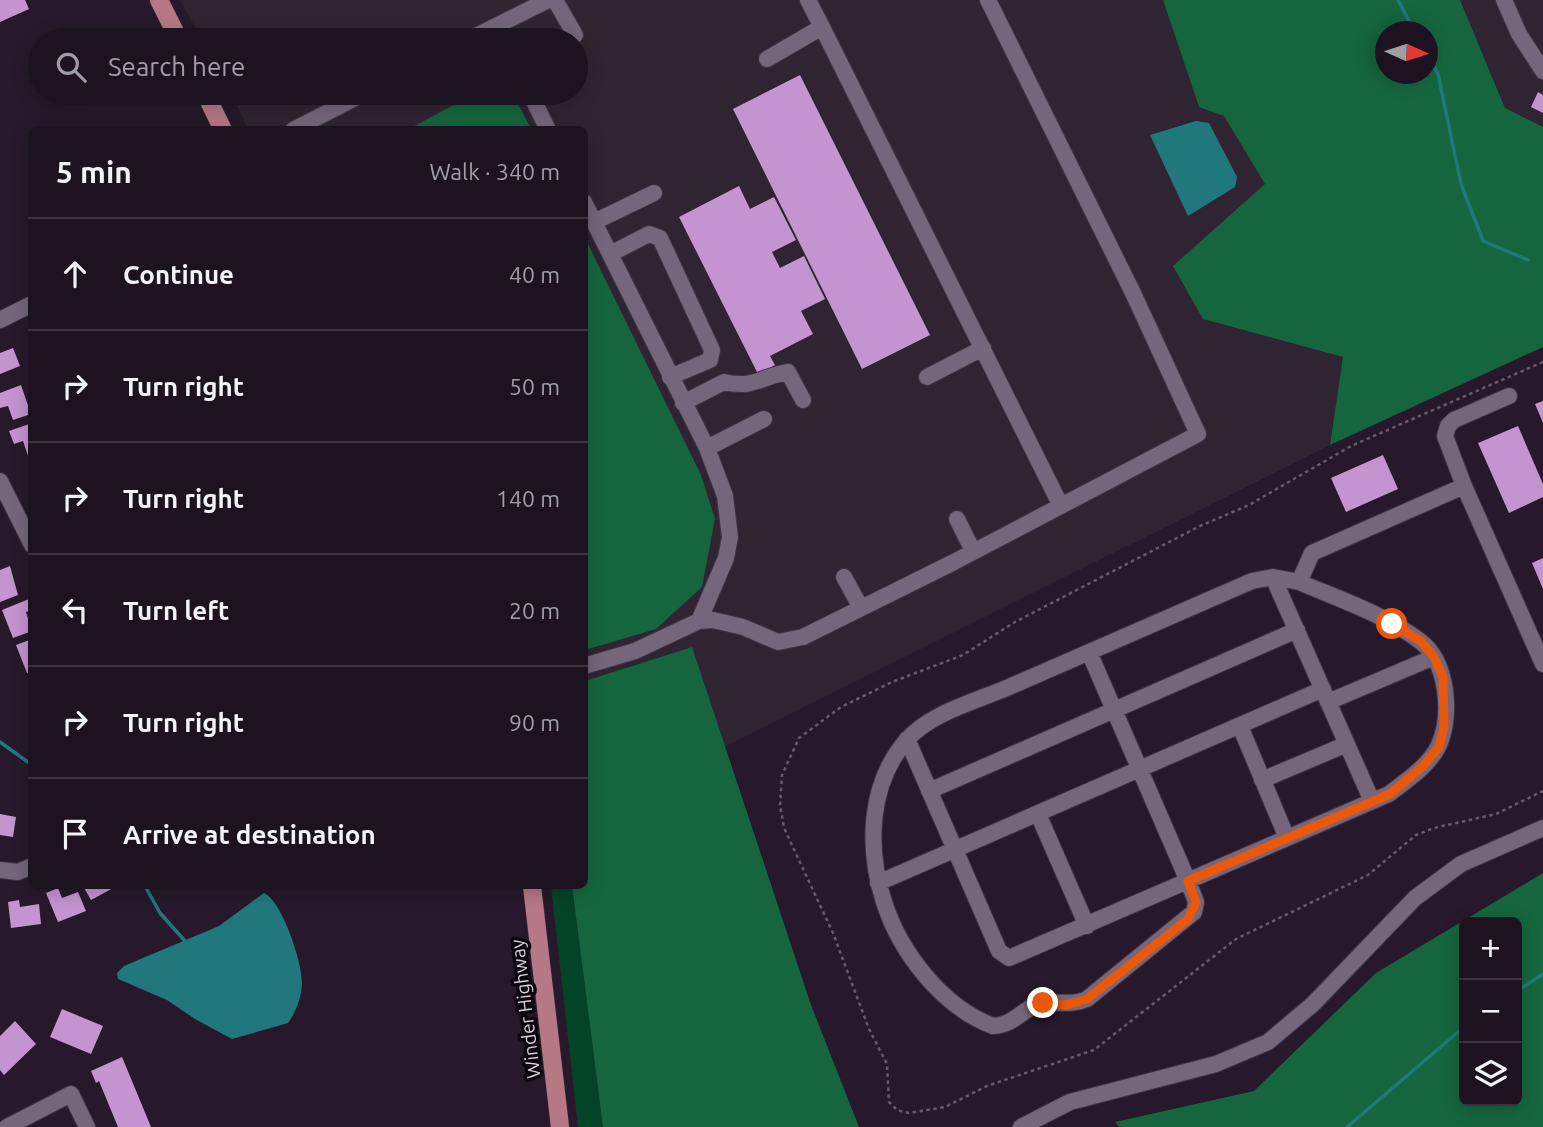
<!DOCTYPE html>
<html lang="en">
<head>
<meta charset="utf-8">
<style>
  :root { --surface:#1d1320; --page:#251c29; --text:#f1f3f6; --muted:#a09ea5; --line:#3b323e }
  body { margin:0; font-family:Ubuntu,sans-serif; background:var(--page); color:var(--text) }
  .controls { position:absolute; right:21px; bottom:21px; display:grid; overflow:hidden; border-radius:10px; box-shadow:0 4px 18px #0003 }
  .controls button { width:63px; height:63px; display:grid; place-items:center; padding:0; border:0; border-bottom:2px solid var(--line); background:var(--surface); color:var(--text); font:35px sans-serif }
  .compass { position:absolute; left:1375px; top:21px; width:63px; height:63px; border-radius:50%; background:var(--surface); box-shadow:0 4px 18px #0003; rotate:93deg }
  .stop { position:absolute; width:21px; height:21px; margin:-16px; border:5px solid #ea580c; border-radius:50%; background:#fff }
  .stop.end { background:#ea580c; border-color:#fff; box-shadow:0 2px 7px #0008 }
  .list { margin:0; padding:0; list-style:none }
  h2 { display:flex; justify-content:space-between; align-items:center; height:91px; margin:0; padding:0 28px; font-size:30px }
  h2 small { font-size:23px; font-weight:400; color:var(--muted) }
  .list li { display:grid; grid-template-columns:46px 1fr auto; gap:21px; align-items:center; box-sizing:border-box; height:112px; padding:0 28px; border-top:2px solid var(--line) }
  .list b { display:block; font-size:26px; white-space:nowrap }
  .list em { font-size:23px; font-style:normal; color:var(--muted) }
  .icon { flex:none; width:38px; height:38px; fill:none; stroke:currentColor; stroke-width:2; stroke-linecap:round; stroke-linejoin:round }
  .map { position:relative; flex:none; width:1543px; height:1127px; overflow:hidden }
  .search { position:absolute; background:var(--surface); box-shadow:0 4px 18px #0003; left:28px; top:28px; width:560px; height:77px; display:flex; align-items:center; gap:18px; box-sizing:border-box; padding:0 24px; border-radius:38px; color:var(--muted); font-size:26px }
  .panel { position:absolute; background:var(--surface); box-shadow:0 4px 18px #0003; left:28px; top:126px; width:560px; height:763px; border-radius:10px }
  .map>svg:first-child { display:block }
</style>
</head>
<body>
<div class="map">
<svg width="1543" height="1127" viewBox="0 0 1543 1127">
  <rect width="100%" height="100%" fill="#27192b"/>
  <path fill="#312432" d="M180,0H1163L1199,107L1224,116L1265,184L1203,319L1343,357L1330,445L724,747L692,647L585,681L584,130L248,129L231,93H576V40H202Z
    M1460,0H1543V127L1505,108Z"/>
  <path fill="#044426" d="M551,886H572L603,1127H578Z"/>
  <path fill="#15663e" fill-rule="evenodd" d="M1163,0H1460L1505,108L1543,127V347L1330,445L1343,357L1203,319L1173,266L1265,184L1224,116L1199,107ZM1386,32H1428V74H1386Z
    M474,94H513L531,129H409Z
    M585,238L701,475L715,519L702,587L656,629L585,650Z
    M692,647L811,1005L859,1127H603L572,886H584L585,681Z
    M1543,873V1127H1119L1115,1122L1254,1091L1376,973ZM1517,922V1101H1464V922Z"/>
  <path fill="#20787d" d="M1196,121L1209,123L1237,177L1235,187L1188,216L1150,135Z
    M264,893C282,901 302,962 302,982C302,996 296,1012 288,1023L232,1039L195,1019L167,1000L118,979L117,973L124,966L219,926Z"/>
  <g fill="none" stroke-linecap="round" stroke-linejoin="round">
    <path stroke="#20787d" stroke-width="3.5" d="M1398,0L1415,32
      M1428,55L1438,74L1461,184L1483,241L1528,260
      M0,742L32,765
      M145,886L160,913L185,941
      M1517,991L1543,974
      M1347,1127L1464,1027"/>
  </g>
  <path fill="#c494d0" d="M0,0H25L29,9L0,22Z
    M800,75L930,335L862,369L733,109Z
    M1538,92L1543,95V113L1531,107Z
    M739,186L750,209L774,197L796,240L772,252L780,268L804,256L825,299L801,311L813,334L770,356L775,365L758,374L679,217Z
    M13,348L20,366L0,374V353Z
    M21,385L31,414L13,420L8,406L0,408V393Z
    M1543,401V423L1535,404Z
    M32,423V454L28,456L23,441L14,444L9,431Z
    M1518,426L1543,484V497L1509,513L1478,443Z
    M1383,455L1398,489L1346,512L1331,478Z
    M1543,558V589L1532,563Z
    M10,566L18,595L0,602V570Z
    M29,599L32,610L26,612L32,631L13,638L2,610Z
    M32,639V671L27,673L16,645Z
    M0,814L16,817L13,837L0,835Z
    M83,886H117L91,900Z
    M58,888L62,898L78,892L86,911L58,922L46,893Z
    M19,900L20,907L39,904L41,924L11,928L8,902Z
    M62,1009L103,1026L91,1054L50,1037Z
    M15,1021L36,1044L4,1075L0,1070V1036Z
    M122,1057L151,1127H118L99,1081L96,1083L91,1071Z"/>
  <g fill="none" stroke-linecap="round" stroke-linejoin="round">
    <g stroke="#3f3443" stroke-width="18">
      <path id="minor" d="M555,0L575,35
        M1504,0L1519,34L1543,71
        M822,27L1061,506
        M468,40L548,0
        M767,59L822,27L808,0
        M530,93L548,130
        M293,130L365,93
        M584,202L707,448L725,496L730,537L726,558L699,621L635,651L584,666
        M594,222L654,193
        M610,254L649,234L660,238L712,350L710,360L670,377
        M0,320L32,304
        M927,377L983,348
        M1509,396L1454,420L1448,426L1445,436L1464,486L1543,664
        M683,403L724,382C754,389 759,377 788,372L803,400
        M707,448L764,419
        M0,481L32,545
        M957,519L973,551
        M844,577L861,608
        M1273,577L1372,801
        M699,621L713,620L743,627L778,642L803,637L954,562L1198,434L1133,293L988,0
        M1089,652L1188,881L1196,902L1194,912L1087,999C1071,1006 1059,1001 1043,1003C1024,1006 1016,1025 993,1026C942,1007 900,952 884,902C867,849 868,785 906,741C929,713 977,701 1009,687C1090,652 1171,616 1252,581L1273,577L1299,582
        M1328,702L1434,657
        M1240,726L1287,838
        M907,739L999,951L1009,958L1389,794C1406,781 1430,765 1439,745C1452,715 1448,662 1420,641C1386,615 1339,599 1299,582L1312,553L1464,486
        M1262,780L1347,744
        M929,791L1297,630
        M1038,814L1087,926
        M0,870L18,872L32,866
        M878,883L1323,689
        M7,1127L71,1094L87,1127
        M1021,1127L1070,1102L1216,1064L1268,1042L1313,1004L1415,898L1461,864L1543,828"/>
    </g>
    <g stroke="#3f3443" stroke-width="19">
      <path id="major" d="M159,0L179,40
        M205,93L223,130
        M532,886L560,1127"/>
    </g>
    <path stroke="#675b6b" stroke-width="2.5" stroke-dasharray="3.5 3.5" stroke-linecap="butt" d="M1543,362L1351,446L1249,505L1200,526L1015,622L963,655L892,682L841,707L799,738L782,775L780,805L784,828L833,933L869,1029L887,1064L889,1102L897,1110L909,1113L945,1107L987,1086L1094,1050L1236,939L1368,875L1416,835L1434,828L1496,814L1543,791"/>
    <use href="#minor" stroke="#76667b" stroke-width="16"/>
    <use href="#major" stroke="#b77886" stroke-width="18"/>
  </g>
  <g fill="none" stroke-linecap="round" stroke-linejoin="round">
    <path stroke="#ea580c" stroke-width="9" d="M1043,1003L1066,1005L1087,999L1188,919L1196,902L1188,881L1390,794L1423,766L1439,747L1444,727L1443,677L1434,657L1421,641L1392,624"/>
  </g>
  <g text-anchor="middle" dominant-baseline="central" stroke-width="7" stroke-linejoin="round" paint-order="stroke">
    <g font-size="19" fill="#d7ced9" stroke="#0c070e">
      <text transform="translate(525 1009) rotate(-97)">Winder Highway</text>
    </g>
  </g>
</svg>
<div class="controls">
<button>+</button>
<button>−</button>
<button><svg class="icon" aria-label="layers" viewBox="0 0 24 24"><path d="M12 4l9 5-9 5-9-5zM3 14l9 5 9-5"/></svg></button>
</div>
<svg class="compass" viewBox="-18 -18 36 36"><path d="M0-13l5 13h-10z" fill="#e53935"/><path d="M0 13l5-13h-10z" fill="#a09ea5"/></svg>
<div class="stop" style="left:1392px;top:624px"></div>
<div class="stop end" style="left:1043px;top:1003px"></div>
<div class="search"><svg class="icon" aria-label="search" viewBox="0 0 24 24"><circle cx="10" cy="10" r="6"/><path d="M15 15l6 6"/></svg>Search here</div>
<section class="panel">
<h2>5 min<small>Walk · 340 m</small></h2>
<ul class="list">
<li><svg class="icon" aria-label="ahead" viewBox="0 0 24 24"><path d="M12 20V5M6 11l6-6 6 6"/></svg><div><b>Continue</b></div><em>40 m</em></li>
<li><svg class="icon" aria-label="right" viewBox="0 0 24 24"><path d="M7 20v-9h11M14 6l5 5-5 5"/></svg><div><b>Turn right</b></div><em>50 m</em></li>
<li><svg class="icon" aria-label="right" viewBox="0 0 24 24"><path d="M7 20v-9h11M14 6l5 5-5 5"/></svg><div><b>Turn right</b></div><em>140 m</em></li>
<li><svg class="icon" aria-label="left" viewBox="0 0 24 24"><path d="M17 20v-9H6M10 6l-5 5 5 5"/></svg><div><b>Turn left</b></div><em>20 m</em></li>
<li><svg class="icon" aria-label="right" viewBox="0 0 24 24"><path d="M7 20v-9h11M14 6l5 5-5 5"/></svg><div><b>Turn right</b></div><em>90 m</em></li>
<li><svg class="icon" aria-label="arrive" viewBox="0 0 24 24"><path d="M6 21V4h12l-3 4 3 4H6"/></svg><div><b>Arrive at destination</b></div></li>
</ul>
</section>
</div>
</body>
</html>
